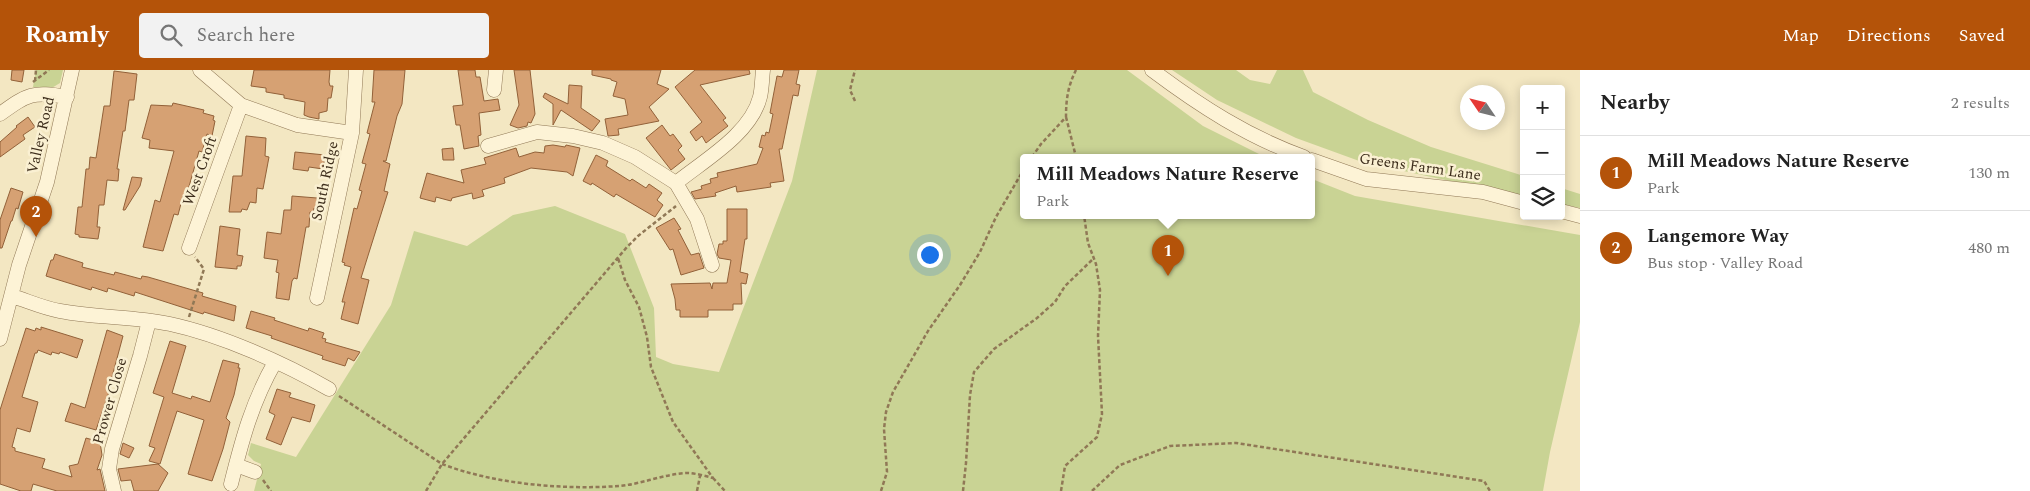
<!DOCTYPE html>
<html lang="en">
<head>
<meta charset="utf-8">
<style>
  :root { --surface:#fff; --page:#f2f2f2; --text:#222; --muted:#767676; --line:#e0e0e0; --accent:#b45309 }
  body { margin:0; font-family:Spectral,serif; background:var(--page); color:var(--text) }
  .controls { position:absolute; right:15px; top:15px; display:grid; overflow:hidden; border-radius:5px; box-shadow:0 2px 12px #0003 }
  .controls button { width:45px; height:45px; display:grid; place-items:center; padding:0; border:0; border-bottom:1px solid var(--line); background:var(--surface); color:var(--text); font:25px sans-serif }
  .compass { position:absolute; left:1460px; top:15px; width:45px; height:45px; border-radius:50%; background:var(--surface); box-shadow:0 2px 12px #0003; rotate:305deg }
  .you { position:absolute; left:929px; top:184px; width:18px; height:18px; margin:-12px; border:4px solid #fff; border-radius:50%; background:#1a73e8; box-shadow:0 0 0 8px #1a73e833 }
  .badge { display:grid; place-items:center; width:32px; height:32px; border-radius:50%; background:var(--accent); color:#fff; font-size:16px; font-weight:700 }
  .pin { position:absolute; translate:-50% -41px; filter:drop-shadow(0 1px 2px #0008) }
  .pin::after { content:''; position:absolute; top:26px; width:18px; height:15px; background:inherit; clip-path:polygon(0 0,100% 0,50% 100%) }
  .popup { position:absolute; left:1020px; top:84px; width:295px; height:65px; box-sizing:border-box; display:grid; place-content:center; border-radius:5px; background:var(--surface); filter:drop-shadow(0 1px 4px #0005); font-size:16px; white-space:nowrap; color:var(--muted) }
  .popup b { font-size:19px; color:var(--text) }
  .popup::after { content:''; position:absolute; left:50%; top:100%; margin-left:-10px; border:10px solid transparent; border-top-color:var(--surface) }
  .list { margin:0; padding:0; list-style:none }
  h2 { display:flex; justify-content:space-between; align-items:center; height:65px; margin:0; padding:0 20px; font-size:21px }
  h2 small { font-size:16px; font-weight:400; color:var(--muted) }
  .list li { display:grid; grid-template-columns:32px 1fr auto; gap:15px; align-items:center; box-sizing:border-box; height:75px; padding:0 20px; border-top:1px solid var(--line) }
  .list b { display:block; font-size:19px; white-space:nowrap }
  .list p { margin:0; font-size:16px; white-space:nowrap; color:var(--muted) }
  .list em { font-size:16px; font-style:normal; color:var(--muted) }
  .icon { flex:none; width:28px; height:28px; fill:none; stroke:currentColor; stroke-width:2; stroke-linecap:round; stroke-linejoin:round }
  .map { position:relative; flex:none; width:1580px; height:421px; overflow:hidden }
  header { display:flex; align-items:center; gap:30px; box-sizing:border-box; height:70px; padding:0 25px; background:var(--accent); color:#fff }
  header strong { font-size:24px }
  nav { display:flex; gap:28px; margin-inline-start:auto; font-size:18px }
  .search { width:350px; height:45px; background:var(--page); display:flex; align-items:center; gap:12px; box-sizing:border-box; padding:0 18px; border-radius:5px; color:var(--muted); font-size:19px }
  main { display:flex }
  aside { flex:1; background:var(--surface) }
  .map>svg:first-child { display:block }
</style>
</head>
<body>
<header>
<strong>Roamly</strong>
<div class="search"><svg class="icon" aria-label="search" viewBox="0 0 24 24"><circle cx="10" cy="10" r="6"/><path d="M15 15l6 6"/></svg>Search here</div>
<nav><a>Map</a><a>Directions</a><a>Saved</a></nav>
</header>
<main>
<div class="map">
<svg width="1580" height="421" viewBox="0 0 1580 421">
  <rect width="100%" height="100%" fill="#f3e7c2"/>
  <path fill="#c9d394" d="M36,0H63L60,13L50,19L33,17Z
    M817,0H1127L1203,56L1265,87H1024V145H1312V109L1355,126L1580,165V252L1550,382L1543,421H254L261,394L254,391L248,385L251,373L296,387L391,235L414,161L467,176L513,145L555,136L625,164L654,238L656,287L673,294L719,302L792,111Z
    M1172,0H1236L1250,10L1270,14L1277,0H1303L1313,22L1368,50L1431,77L1524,106V127L1362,92L1296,68L1217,30Z
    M1561,118L1580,124V138L1561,134Z"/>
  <path fill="#d6a173" stroke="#926139" d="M12,0H24L22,12L11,10Z
    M254,0H330L329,12L330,16H333L331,28H328L327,41L319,43V49L309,47L304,45L305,32L284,28V25L266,22V18L251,16Z
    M374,0H405L402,34L397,46L386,91H383L390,94L384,121L388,122L361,208L369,210L358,254L341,249L345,232H342L351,197L344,195L345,193L342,192L354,138L357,139L362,121L359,120L366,94L362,93L370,64L367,63L375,32H372Z
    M458,0H475L476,7H480L484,31L498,29L500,40L479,43L481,65L478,66L479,76L464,79L460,55H456L453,36L463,35Z
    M514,0H530L535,44L531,53L528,52L527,56L518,58L510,55L519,35Z
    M592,0H661L657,14L669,19L649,37L659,51L618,59L619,65L608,66L605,49L628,45L625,29L613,26L617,12L611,10V9L592,5Z
    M695,0H749L750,4L700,15L726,48L723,50L728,56L706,73L702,66L696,71L690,62L702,52L675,17Z
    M784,0H799L796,14L800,15L798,26L793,25L782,79H779L784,111L770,113L771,117L737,122L736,116L715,123L716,126L695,129L691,122L702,119L701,116L711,113L710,109L718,107L717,103L757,94L763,78L759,77L762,65L765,66L766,62L769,63L773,44L770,43L777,6L782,7Z
    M114,1L137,4L134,30H129L125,61H123L117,99H119L118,111L107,110L104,135H99L97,157H100L98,169L79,167V165L75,164L78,137H82L86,99H89L90,87L96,88L104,36H110Z
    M569,15L582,16L581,38L600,51L592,61L561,40L553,55V34L543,27L545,23L568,34Z
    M173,33L204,40L203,43L214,46L213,50L215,51L212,66L207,64L202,82L199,81L190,113L186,126H183L178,145L174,144L163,181L143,177L155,130L160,132L174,81L149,78L150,70L142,68L151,35L172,36Z
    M28,47L35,57L23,65L25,69L0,87V72L17,57L16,56Z
    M662,55L670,66L673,64L682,76L678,80L685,89L671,100L646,68Z
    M246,66L266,68L265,86L269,87L263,119L257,118L256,133L250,132L247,140L242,139L241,142H229L233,106H242Z
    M553,75L565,77L566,75L580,78L573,106L567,102L531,98L504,108L505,113L482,120L484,126L473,129L472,123L452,128L451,131L436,127L435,132L420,128L427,103L464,113L461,100L486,94L484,88L516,78L519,87L535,82L544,83L545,76Z
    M453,78L454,90H443L442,79Z
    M295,82L325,85L323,99L309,97L308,101L293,99Z
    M596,85L608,91L606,96L630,111L632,109L646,118L649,114L662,123L657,130L663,135L655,147L616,124L614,127L592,113L591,115L583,111Z
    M132,107L142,108L140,116L125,140H123Z
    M11,118L23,122L18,139L16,138L12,151H11L2,178H0V150Z
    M292,126L317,128L316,139L314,138L313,143L310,142L309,157H306L297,209L294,208L292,211L289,230L276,228L279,203L276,202L278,190L264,188L267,162L281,164L284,140H291Z
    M727,139H747V169H745L740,202L748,204L746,214L741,213L742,234H733V240H708V247H680V240H676L675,229L671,214L710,213L712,219L713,213H727L731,190L719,188L717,184L719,174H723V171H727Z
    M674,148L681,159L678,160L691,185L699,183L704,198L681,205L673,179L670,180L656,158Z
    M220,156L240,159L237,185L243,186L241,196H237V199L215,197Z
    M55,184L83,193L82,197L114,205L115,202L141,209L142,206L148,207L203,223L202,226L236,236L234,251L204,242L203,244L135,222L134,226L108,218L107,222L92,217L91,220L46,206L51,190H53Z
    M251,241L275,248L274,250L308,261L309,258L324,263L322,268L326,269L325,272L360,282L354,291L348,288L345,296L322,289L323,286L271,268L272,266L246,258Z
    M41,257L83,270L77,288L60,282L59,284L52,282L51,285L38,280L37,283H35L22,327L38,332L30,362L17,358L12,377L15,378V381L45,389L42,398L72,407L69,396L78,394L86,368L100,372L102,385L97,400L100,399L105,421H57L33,414L31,421H21L0,414V340L26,258L35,261L36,258L41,260Z
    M107,260L123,266L109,318L110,319L96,360L65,351L71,333L85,338Z
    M170,271L186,276L172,323L191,329L192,326L210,332L223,290L239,294L238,298H240L234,325L226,348L230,352L223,379L212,411L188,404L204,350L177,341L160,394L149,391L155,378L149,376L164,327L153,323Z
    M277,319L291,323L289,327L315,335L310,352L292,347L281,375L266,369L275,345L269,342Z
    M123,373L134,378L129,388L120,384Z
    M158,394L168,403L158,421H134L131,410L121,411L118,399Z"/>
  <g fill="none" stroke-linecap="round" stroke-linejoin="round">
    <g stroke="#907856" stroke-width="15">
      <path id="minor" d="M200,0L241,35L297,55L352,63
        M1152,0C1200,36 1248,67 1304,87
        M494,20L496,0
        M0,44C28,24 32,21 67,27
        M488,76L537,62L573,66L603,73L635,87L676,113L697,149L712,195
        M1312,90L1366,109L1483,122L1524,133
        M676,113C703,91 751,64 760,27C762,19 762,9 763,0
        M1561,141L1580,146
        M189,178L241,35
        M12,226C28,231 43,238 60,241C96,248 134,246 170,254C221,265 284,293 329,319
        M317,228L352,63L356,0
        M0,269L19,195L47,112L72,0
        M236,395L255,402
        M231,414C242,370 252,332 275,292
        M114,421L109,399L112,379L140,286L149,251"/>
    </g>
    <path stroke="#907856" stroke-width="2.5" stroke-dasharray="4 2.5" stroke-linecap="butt" d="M35,11L36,0
      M33,12L49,0
      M855,31L850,20L855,0
      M1066,47L1076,87
      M1032,87L1041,74L1066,47C1066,29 1068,16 1076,0
      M189,247L204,199L195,187
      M339,326L442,394C494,414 563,420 619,416C642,414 664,404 687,403C695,403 705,406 713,408L673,352L651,297L647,267L639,237L625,210L618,188
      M713,408L725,421
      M263,410L271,421
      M426,421L442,394L627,177L638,166L676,136
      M697,421L700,406
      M881,421L887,402L884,359L886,342L893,322L928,261L960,215L980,182L996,147L1024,99
      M963,421L966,393L970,325L974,302L994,279L1037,248L1055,232L1065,216L1094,188
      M1061,421L1065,396L1097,367L1102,344L1098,266L1100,220L1096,194L1088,173L1084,145
      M1092,421L1120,395L1170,376L1236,373L1484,411L1490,421"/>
    <use href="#minor" stroke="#fdf3d6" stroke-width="14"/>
  </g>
  <g text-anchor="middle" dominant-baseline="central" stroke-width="5" stroke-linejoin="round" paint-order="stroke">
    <g font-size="15" fill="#3e2e1c" stroke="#faf0d2">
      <text transform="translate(41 65) rotate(-77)">Valley Road</text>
      <text transform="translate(1420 97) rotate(8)">Greens Farm Lane</text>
      <text transform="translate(200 101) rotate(-70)">West Croft</text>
      <text transform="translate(325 111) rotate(-78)">South Ridge</text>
      <text transform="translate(110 331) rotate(-74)">Prower Close</text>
    </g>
  </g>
</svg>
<div class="controls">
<button>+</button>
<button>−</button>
<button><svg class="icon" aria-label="layers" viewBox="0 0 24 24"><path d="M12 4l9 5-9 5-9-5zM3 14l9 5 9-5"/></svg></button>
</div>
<svg class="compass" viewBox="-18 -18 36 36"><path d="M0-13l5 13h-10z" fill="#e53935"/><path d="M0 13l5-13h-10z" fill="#767676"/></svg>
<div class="you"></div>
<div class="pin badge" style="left:1168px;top:206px">1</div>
<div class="popup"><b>Mill Meadows Nature Reserve</b>Park</div>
<div class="pin badge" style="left:36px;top:167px">2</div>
</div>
<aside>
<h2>Nearby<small>2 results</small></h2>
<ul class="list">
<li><span class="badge">1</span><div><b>Mill Meadows Nature Reserve</b><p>Park</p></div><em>130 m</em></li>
<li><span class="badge">2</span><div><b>Langemore Way</b><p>Bus stop · Valley Road</p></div><em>480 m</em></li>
</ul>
</aside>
</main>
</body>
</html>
